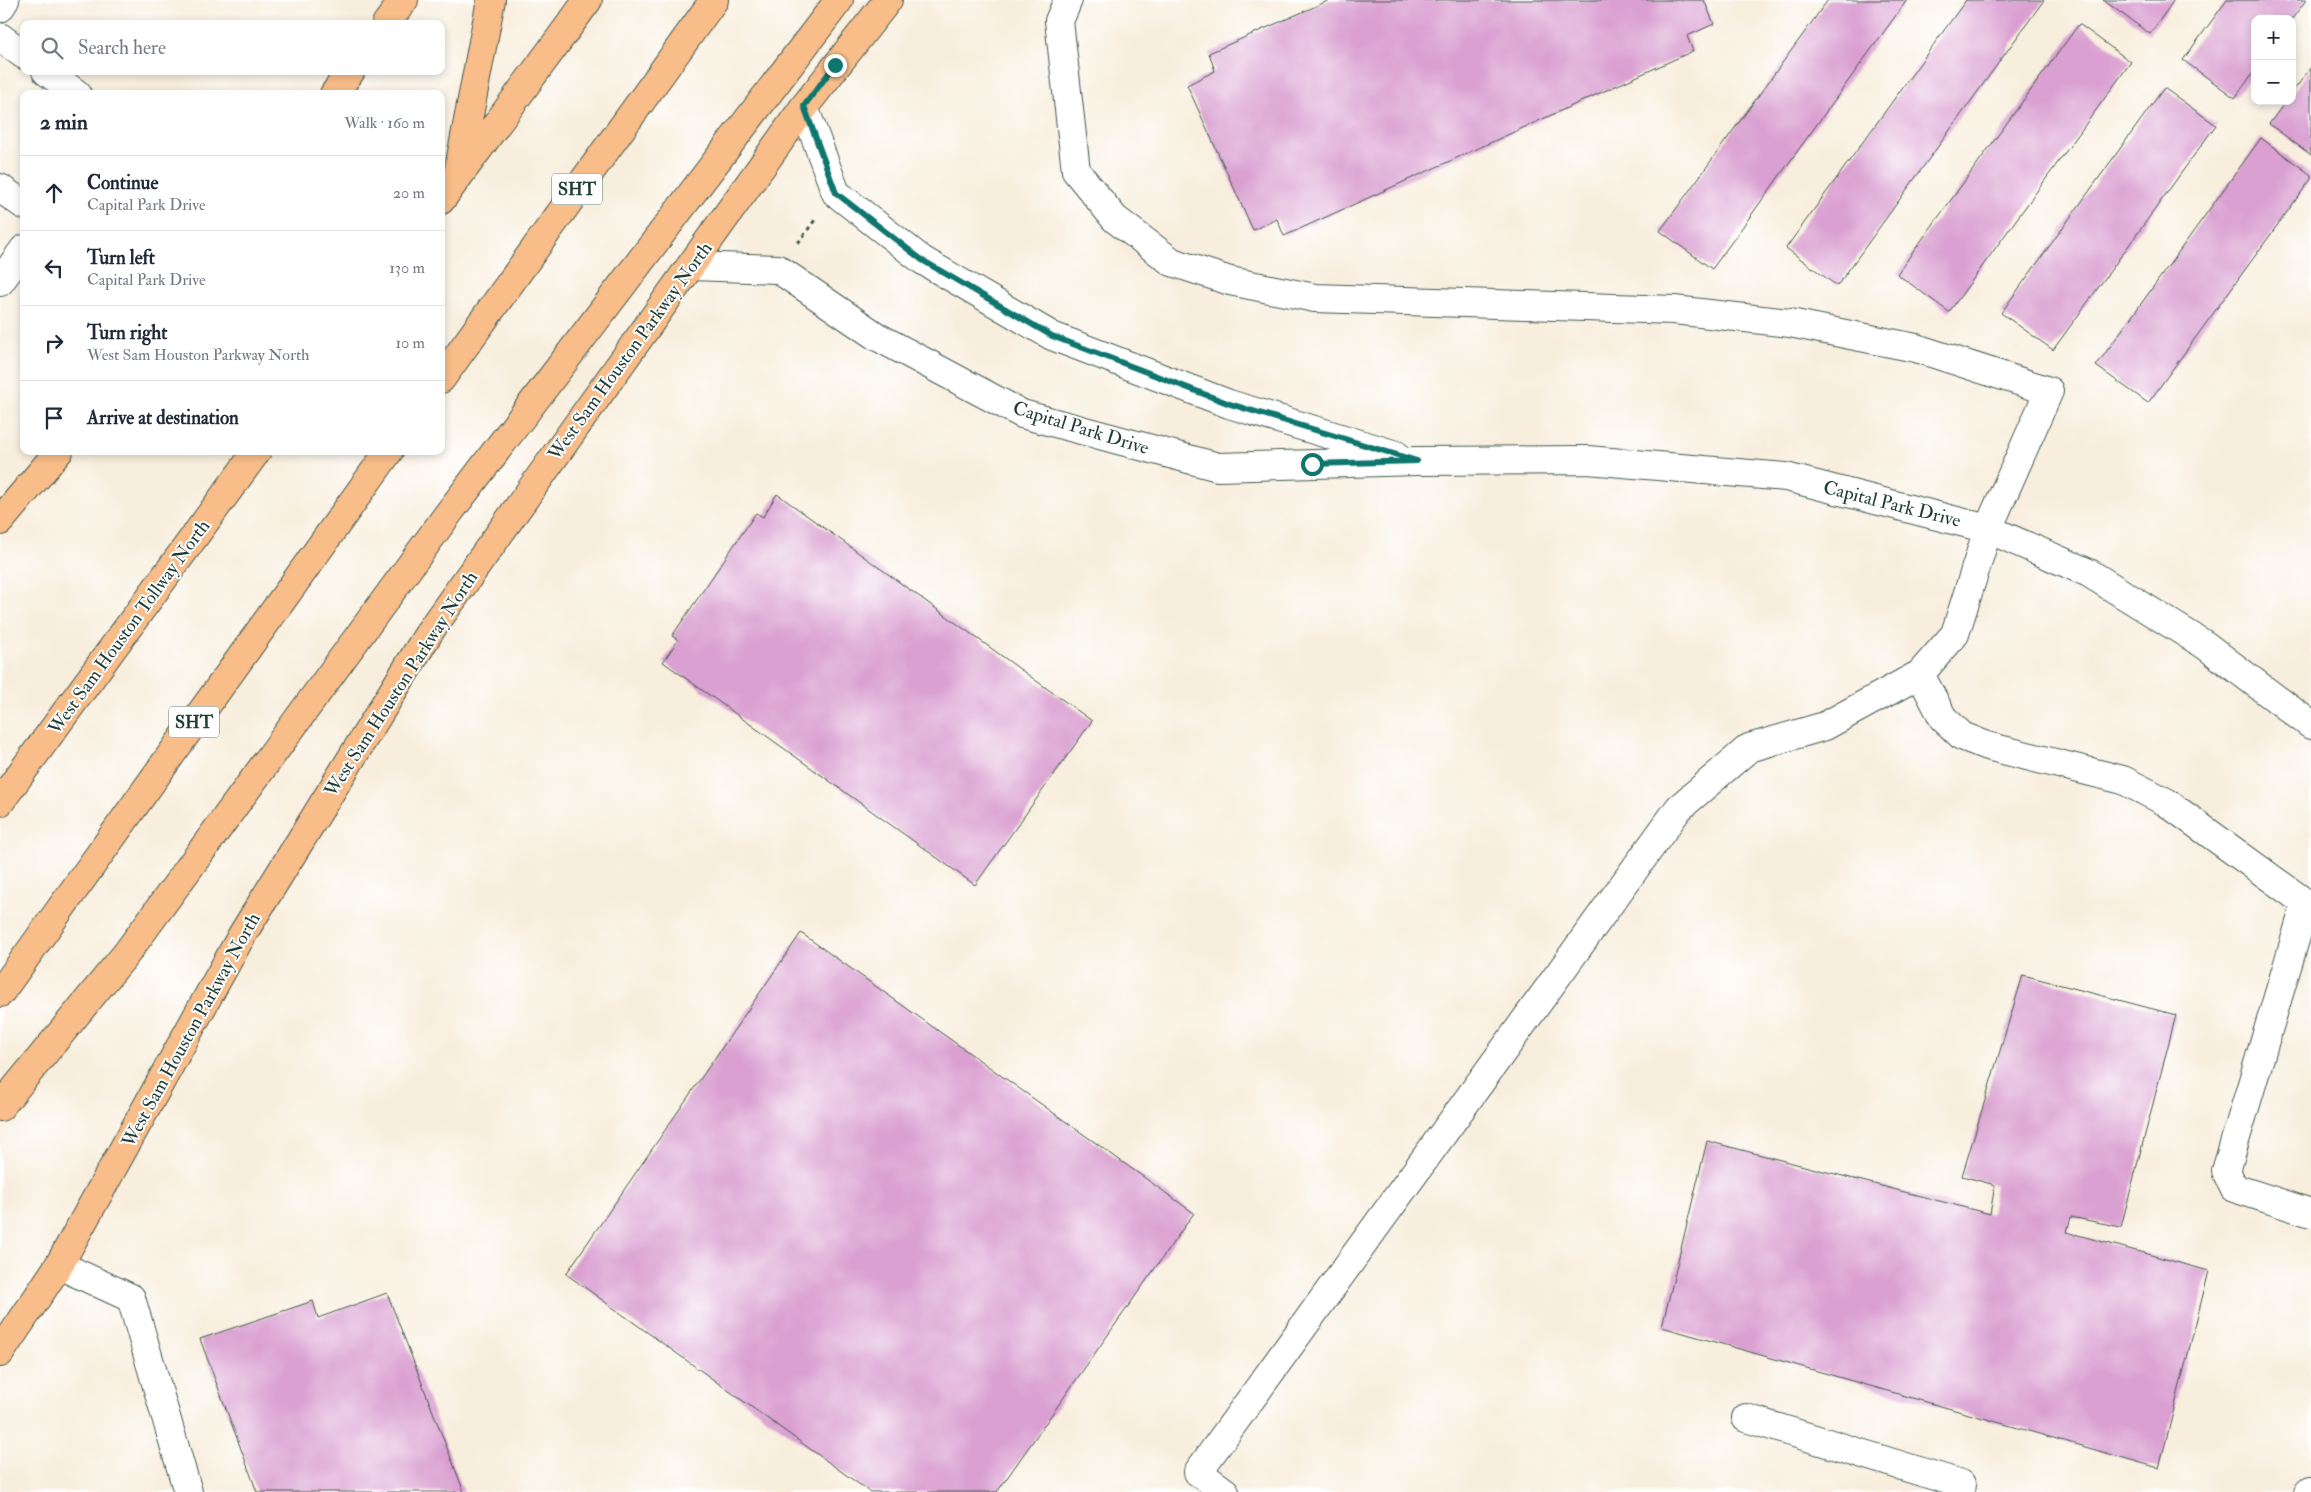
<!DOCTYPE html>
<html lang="en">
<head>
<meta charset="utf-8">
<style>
  :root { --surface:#fff; --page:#f6f6f7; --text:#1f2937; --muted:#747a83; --line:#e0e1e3 }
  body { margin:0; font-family:"IM FELL Double Pica",serif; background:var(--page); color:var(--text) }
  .controls { position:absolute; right:15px; top:15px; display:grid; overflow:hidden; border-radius:10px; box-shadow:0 2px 8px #0003 }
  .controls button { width:45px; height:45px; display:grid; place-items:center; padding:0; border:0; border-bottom:1px solid var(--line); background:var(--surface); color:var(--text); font:25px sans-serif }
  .stop { position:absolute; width:15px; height:15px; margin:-11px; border:4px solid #0f766e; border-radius:50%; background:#fff }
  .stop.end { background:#0f766e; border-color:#fff; box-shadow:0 1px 5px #0008 }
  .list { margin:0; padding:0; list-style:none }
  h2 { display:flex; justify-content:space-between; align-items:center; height:65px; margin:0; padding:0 20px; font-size:21px }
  h2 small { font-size:16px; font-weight:400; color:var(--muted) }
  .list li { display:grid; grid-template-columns:32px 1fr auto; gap:15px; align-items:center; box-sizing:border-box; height:75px; padding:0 20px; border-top:1px solid var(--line) }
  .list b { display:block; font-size:19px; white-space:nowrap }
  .list p { margin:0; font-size:16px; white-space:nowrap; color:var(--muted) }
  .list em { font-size:16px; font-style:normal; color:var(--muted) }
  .icon { flex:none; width:28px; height:28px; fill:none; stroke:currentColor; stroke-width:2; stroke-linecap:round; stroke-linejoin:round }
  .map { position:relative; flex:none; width:2311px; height:1492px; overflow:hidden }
  .search { position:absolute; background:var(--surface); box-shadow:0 2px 8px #0003; left:20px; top:20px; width:425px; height:55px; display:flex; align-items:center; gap:12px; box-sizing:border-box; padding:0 18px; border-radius:10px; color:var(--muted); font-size:19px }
  .panel { position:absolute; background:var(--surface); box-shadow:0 2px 8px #0003; left:20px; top:90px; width:425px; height:365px; border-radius:10px }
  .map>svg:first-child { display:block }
</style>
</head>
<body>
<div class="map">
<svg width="2311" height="1492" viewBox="0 0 2311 1492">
  <rect width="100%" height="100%" fill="#fff"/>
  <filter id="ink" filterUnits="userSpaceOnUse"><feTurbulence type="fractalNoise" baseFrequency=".02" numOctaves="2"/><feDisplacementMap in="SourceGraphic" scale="10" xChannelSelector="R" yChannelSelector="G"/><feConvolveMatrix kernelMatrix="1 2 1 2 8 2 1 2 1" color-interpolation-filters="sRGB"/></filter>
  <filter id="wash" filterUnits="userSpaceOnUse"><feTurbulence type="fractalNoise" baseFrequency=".0096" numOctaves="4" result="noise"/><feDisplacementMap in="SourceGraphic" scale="20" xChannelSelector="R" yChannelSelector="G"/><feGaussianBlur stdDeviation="1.12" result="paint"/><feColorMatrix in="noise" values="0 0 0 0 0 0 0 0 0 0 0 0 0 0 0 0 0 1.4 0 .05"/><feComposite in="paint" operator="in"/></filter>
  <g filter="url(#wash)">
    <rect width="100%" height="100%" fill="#f8eedd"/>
    <g id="blocks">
      <path fill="#daa0d1" d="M1330,0H1704L1714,24L1687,36L1693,51L1284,236L1277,219L1253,230L1187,85L1215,71L1209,53Z
        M1828,0H1907L1712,269L1660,231Z
        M1966,0H2044L1837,286L1786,248Z
        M2103,0H2174L2150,34Z
        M2227,0H2306L2292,19H2255V70L2235,98L2183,60Z
        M2079,24L2131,62L1949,312L1897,274Z
        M2311,67V155L2269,124L2286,101H2292V93Z
        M2164,88L2216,125L2053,350L2001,313Z
        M2261,138L2311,175V179L2148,403L2096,366Z
        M777,494L1092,721L975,885L663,662L678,640L672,636L756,513L763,517Z
        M801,933L1194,1213L997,1492H870L566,1274Z
        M2023,975L2176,1015L2121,1227L2071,1217L2067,1232L2209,1271L2159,1468L1662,1327L1707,1141L1990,1214L1995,1185L1962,1176Z
        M387,1293L464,1492H257L200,1339L313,1301L318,1318Z"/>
    </g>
  </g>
  <g filter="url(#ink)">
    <use href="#blocks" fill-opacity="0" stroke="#40584d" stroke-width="1"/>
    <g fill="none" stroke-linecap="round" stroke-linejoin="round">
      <g stroke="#40584d" stroke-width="30">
        <path id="minor" d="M1068,0L1059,21L1076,171L1115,219L1172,262L1230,281L1315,298L1674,310L1790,323L1916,348L2049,391L1988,529L1955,634L1920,674L1825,726L1749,748L1679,808L1198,1472L1225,1492
          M0,8L5,0
          M0,37L24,55
          M46,71L77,94
          M804,107L836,193L922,260L1052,336L1229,404L1396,455
          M0,188L24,205
          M691,266L778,269L876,336L1022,414L1218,467L1417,461L1588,460L1786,477L1988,529L2089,573L2205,645L2311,725
          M0,282L24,249
          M1920,674L1943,718L1962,736L1987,746L2123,780L2166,802L2311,907
          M2306,903L2226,1171L2234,1188L2311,1213
          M59,1265L131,1298L188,1492
          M1746,1418L1961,1484L1960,1492
          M2308,1492L2311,1489"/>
      </g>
      <g stroke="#40584d" stroke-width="30">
        <path id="major" d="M386,24L404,0
          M334,94L351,71
          M0,521L59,451
          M0,1353L59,1265L242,935L432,628L804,107L888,0"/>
      </g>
      <g stroke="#40584d" stroke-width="30">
        <path id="highway" d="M458,173L491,0
          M441,200L588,0
          M441,379L714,0
          M0,802L257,451
          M0,993L389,451
          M0,1107L126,954L448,514L839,0"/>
      </g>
      <path stroke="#40584d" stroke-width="3" stroke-dasharray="4 4" stroke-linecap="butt" d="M798,243L815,220"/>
      <use href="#minor" stroke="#fff" stroke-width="28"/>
      <use href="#major" stroke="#f8bd89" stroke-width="28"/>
      <use href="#highway" stroke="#f8bd89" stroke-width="28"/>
    </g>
  </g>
  <g fill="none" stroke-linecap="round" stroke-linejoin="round" filter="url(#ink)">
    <path stroke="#0f766e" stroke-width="6" d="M835,65L804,106L836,193L922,260L1052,336L1230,404L1417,461L1312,464"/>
  </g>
  <g text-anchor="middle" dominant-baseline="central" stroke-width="4" stroke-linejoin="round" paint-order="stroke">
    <g fill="#fff" stroke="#627771" stroke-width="1">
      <rect x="552" y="173.5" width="50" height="31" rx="4"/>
      <rect x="169" y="706.5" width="50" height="31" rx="4"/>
    </g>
    <g font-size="18" font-weight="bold" fill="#1f3d34">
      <text x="577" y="189">SHT</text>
      <text x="194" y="722">SHT</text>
    </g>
    <g font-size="19" fill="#1f3d34" stroke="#fff">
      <text transform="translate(630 351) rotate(-54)">West Sam Houston Parkway North</text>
      <text transform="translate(1081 428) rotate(17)">Capital Park Drive</text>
      <text transform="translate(1892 504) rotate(14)">Capital Park Drive</text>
      <text transform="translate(129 627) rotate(-54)">West Sam Houston Tollway North</text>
      <text transform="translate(401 684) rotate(-57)">West Sam Houston Parkway North</text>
      <text transform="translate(191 1030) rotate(-61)">West Sam Houston Parkway North</text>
    </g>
  </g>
</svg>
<div class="controls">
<button>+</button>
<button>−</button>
</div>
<div class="stop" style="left:1312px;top:464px"></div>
<div class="stop end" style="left:835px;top:65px"></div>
<div class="search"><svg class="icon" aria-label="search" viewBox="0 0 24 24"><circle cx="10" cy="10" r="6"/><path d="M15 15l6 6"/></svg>Search here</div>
<section class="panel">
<h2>2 min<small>Walk · 160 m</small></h2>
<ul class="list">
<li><svg class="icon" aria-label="ahead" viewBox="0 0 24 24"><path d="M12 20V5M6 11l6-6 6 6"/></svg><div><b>Continue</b><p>Capital Park Drive</p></div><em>20 m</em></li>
<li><svg class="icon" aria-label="left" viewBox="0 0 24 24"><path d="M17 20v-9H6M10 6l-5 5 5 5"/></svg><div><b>Turn left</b><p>Capital Park Drive</p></div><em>130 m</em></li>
<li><svg class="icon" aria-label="right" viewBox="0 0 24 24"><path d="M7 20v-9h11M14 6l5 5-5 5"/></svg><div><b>Turn right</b><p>West Sam Houston Parkway North</p></div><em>10 m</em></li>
<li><svg class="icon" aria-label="arrive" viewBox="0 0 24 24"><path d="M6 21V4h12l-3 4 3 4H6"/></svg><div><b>Arrive at destination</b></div></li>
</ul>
</section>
</div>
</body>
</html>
